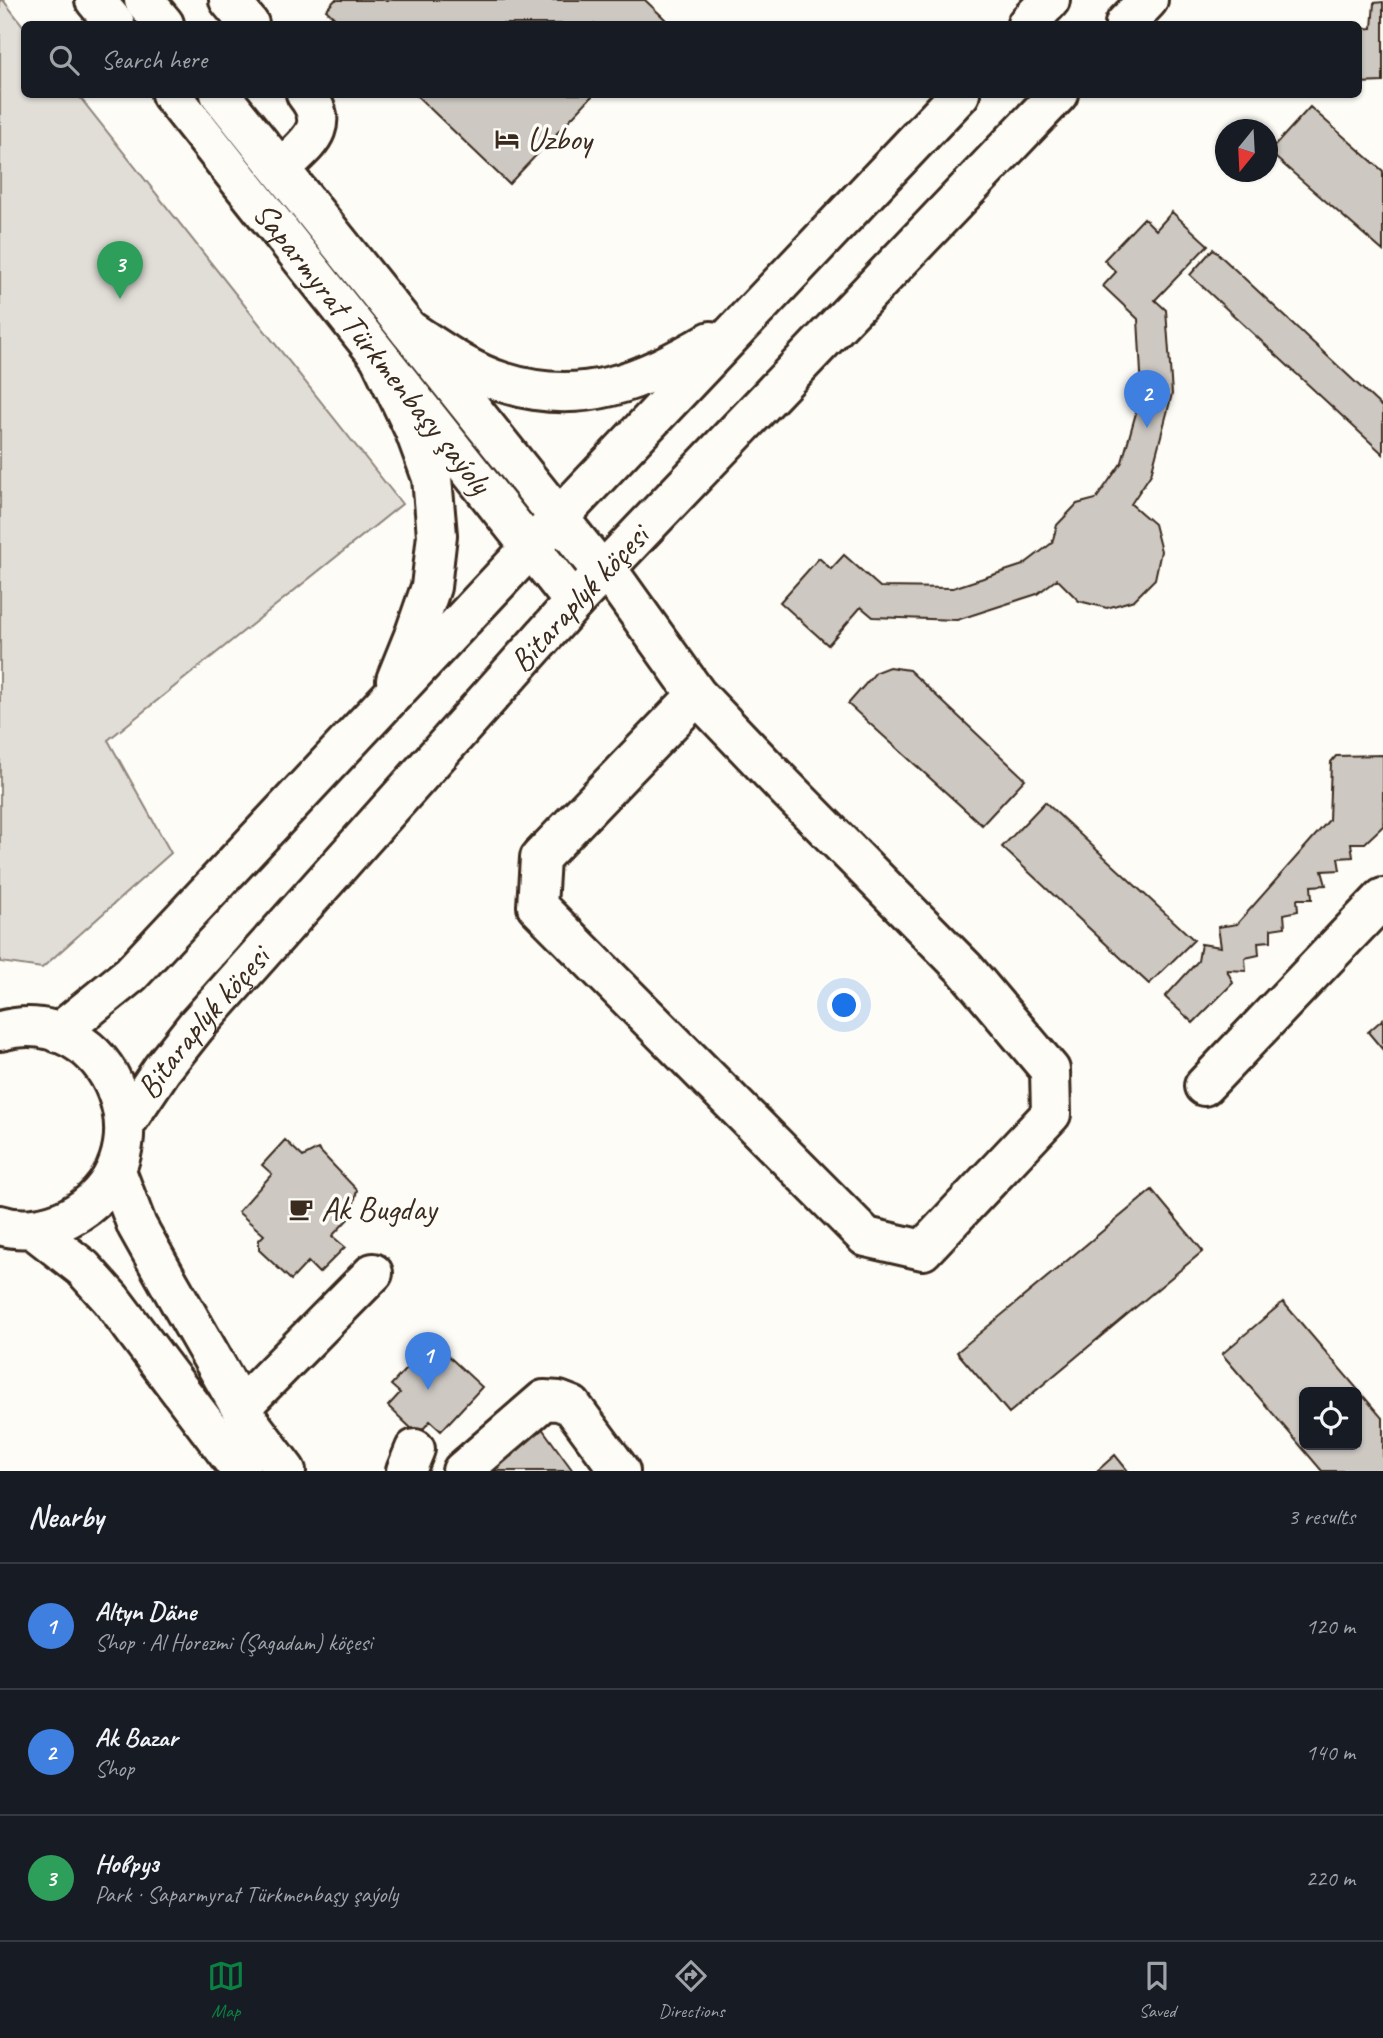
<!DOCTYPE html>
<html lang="en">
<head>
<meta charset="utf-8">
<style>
  :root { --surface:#171b24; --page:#242831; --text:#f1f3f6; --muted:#9ea1a6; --line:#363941; --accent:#0b8043 }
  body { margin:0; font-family:Caveat,sans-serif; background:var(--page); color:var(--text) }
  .controls { position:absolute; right:21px; bottom:21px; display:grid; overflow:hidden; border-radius:10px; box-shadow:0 2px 5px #0004 }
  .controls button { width:63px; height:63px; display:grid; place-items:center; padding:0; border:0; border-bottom:2px solid var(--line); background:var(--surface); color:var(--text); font:35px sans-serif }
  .compass { position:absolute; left:1215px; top:119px; width:63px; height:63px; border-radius:50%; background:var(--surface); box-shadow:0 2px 5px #0004; rotate:198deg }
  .you { position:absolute; left:845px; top:1006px; width:24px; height:24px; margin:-18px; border:5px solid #fff; border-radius:50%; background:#1a73e8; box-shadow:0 0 0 10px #1a73e833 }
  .badge { display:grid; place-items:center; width:46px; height:46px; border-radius:50%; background:var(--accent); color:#fff; font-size:23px; font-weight:700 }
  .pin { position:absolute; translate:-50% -58px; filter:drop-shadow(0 2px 4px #0008) }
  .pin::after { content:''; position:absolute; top:37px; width:24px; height:21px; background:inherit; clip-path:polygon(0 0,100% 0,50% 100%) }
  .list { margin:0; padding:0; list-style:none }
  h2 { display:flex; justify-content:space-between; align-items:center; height:91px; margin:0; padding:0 28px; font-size:30px }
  h2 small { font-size:23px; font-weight:400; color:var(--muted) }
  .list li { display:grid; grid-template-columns:46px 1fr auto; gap:21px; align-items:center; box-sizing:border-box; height:126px; padding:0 28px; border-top:2px solid var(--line) }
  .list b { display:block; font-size:26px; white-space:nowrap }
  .list p { margin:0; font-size:23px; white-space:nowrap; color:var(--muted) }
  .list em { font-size:23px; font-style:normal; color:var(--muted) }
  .icon { flex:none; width:38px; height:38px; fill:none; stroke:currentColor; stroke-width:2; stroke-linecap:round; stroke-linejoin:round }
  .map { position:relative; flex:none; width:1383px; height:1471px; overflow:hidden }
  .search { position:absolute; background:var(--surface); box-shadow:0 2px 5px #0004; left:21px; right:21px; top:21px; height:77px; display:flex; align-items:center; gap:18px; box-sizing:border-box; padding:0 24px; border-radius:10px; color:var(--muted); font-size:26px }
  .sheet { height:469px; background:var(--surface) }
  nav { display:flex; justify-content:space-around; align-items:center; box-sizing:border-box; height:98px; border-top:2px solid var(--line); background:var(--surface); font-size:19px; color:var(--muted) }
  nav a { display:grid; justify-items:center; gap:4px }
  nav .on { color:var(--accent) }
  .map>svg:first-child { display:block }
</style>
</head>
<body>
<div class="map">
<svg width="1383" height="1471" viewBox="0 0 1383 1471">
  <rect width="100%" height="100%" fill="#fdfcf7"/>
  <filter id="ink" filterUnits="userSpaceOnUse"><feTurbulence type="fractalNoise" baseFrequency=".0143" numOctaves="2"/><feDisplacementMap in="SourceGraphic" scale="14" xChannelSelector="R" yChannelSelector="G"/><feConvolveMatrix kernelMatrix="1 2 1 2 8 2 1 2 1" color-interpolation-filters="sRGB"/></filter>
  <g filter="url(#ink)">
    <path fill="#e1ded7" stroke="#8e847a" stroke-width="2" d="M0,0H3L24,27V94L78,95L402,504L108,740L171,853L42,968L0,962Z"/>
    <path fill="#cdc8c2" stroke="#3b2a1e" stroke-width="2" fill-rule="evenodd" d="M335,0H645L666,20L661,24H341L326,10Z
      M1383,2V82L1358,83V29L1372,28L1374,3Z
      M415,94H594L509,184Z
      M1310,107L1383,171V251L1269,152Z
      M1172,212L1208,245L1155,300L1166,310L1172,394L1151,474L1131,504L1154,524L1161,551L1155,579L1134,600L1107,608L1079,601L1057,579L1037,594L957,620L873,617L861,607L828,645L780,602L819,558L831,569L844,555L880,587L953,588L1023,565L1052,543L1057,525L1077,504L1096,499L1122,462L1142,392L1138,319L1103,286L1116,272L1104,260L1144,218L1156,230Z
      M1213,249L1383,408V454L1190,275Z
      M889,667L909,670L1025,779L982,825L848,704L876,672Z
      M1383,755V826L1365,843H1351L1353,857L1338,858L1340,870L1322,871L1326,885L1311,886L1312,899H1297L1298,911L1284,914L1285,927L1271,929V941L1258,942L1259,955L1245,958L1246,971L1227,970L1233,983L1193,1023L1165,997L1198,961L1201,944L1221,947L1218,927L1237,924L1329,820L1331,762L1336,756Z
      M1045,802L1194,940L1149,984L1002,847Z
      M1383,1019V1050L1368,1032Z
      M285,1140L303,1157L318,1149L357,1190L351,1216L332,1236L345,1247L319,1273L308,1262L291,1280L259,1250V1240L264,1235L238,1212L272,1174L262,1165Z
      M1152,1190L1203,1251L1009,1413L957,1352Z
      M1283,1302L1383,1419V1471H1322L1222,1354ZM1304,1392H1357V1445H1304Z
      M432,1341L482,1387L441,1431L430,1421L418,1435L388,1406L400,1393L391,1385Z
      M536,1420L573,1471H475Z
      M1115,1455L1128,1471H1097Z"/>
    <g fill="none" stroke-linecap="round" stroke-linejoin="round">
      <g stroke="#3b2a1e" stroke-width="44">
        <path id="minor" d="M229,0L249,24
          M281,169C304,145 334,129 306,94
          M607,569L697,695L784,786L965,969L1050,1070L1051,1114L923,1250L866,1237L537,906L540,858L697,695
          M1204,1086L1383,898
          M241,1407L373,1273
          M406,1471L415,1449
          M462,1471L544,1400L559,1401L572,1406L620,1471"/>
      </g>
      <g stroke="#3b2a1e" stroke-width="44">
        <g id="major">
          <path d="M95,0L115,24"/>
          <path d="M144,0L164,24"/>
          <path id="s1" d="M171,94L574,602"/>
          <path d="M220,94L603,573"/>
          <path d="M116,1171L137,1226L169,1283L247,1419L286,1471"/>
          <path d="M33,1229L83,1268L111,1299L241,1471"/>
        </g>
      </g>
      <g stroke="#3b2a1e" stroke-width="44">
        <g id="highway">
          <path d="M1027,24L1050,0"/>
          <path d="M1125,24L1148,0"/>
          <path d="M409,330C438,349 469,372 502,382C582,408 642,381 711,341"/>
          <path d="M381,360L414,429L432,478L437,535L431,587L415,633L396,680"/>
          <path d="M0,1031C112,1000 177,1162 68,1218C48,1228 22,1232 0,1225"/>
          <path d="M58,1033L131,974L530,548L960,94"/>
          <path id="s2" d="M125,1124L162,1069L196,1026L574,602L1058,94"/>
        </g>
      </g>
      <use href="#minor" stroke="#fdfcf7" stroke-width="38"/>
      <use href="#major" stroke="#fdfcf7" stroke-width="38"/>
      <use href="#highway" stroke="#fdfcf7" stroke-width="38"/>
    </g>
  </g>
  <defs>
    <g id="hotel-bare" transform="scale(1.89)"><path d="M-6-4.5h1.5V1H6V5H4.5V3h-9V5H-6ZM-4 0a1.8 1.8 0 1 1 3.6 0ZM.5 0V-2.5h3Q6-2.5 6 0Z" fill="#3b2a1e" stroke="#fdfcf7" stroke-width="2.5" paint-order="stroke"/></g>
    <g id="cafe-bare" transform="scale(1.89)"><path d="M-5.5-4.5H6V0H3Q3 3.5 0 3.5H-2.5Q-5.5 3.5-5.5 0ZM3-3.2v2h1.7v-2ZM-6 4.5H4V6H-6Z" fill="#3b2a1e" stroke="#fdfcf7" stroke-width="2.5" paint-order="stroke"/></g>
  </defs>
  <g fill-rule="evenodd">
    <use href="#hotel-bare" x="507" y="139"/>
    <use href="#cafe-bare" x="301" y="1209"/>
  </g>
  <g text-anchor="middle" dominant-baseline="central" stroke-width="7" stroke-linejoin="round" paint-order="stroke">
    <g font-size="33" fill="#3b2a1e" stroke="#fdfcf7" text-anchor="start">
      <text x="527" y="139">Uzboy</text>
      <text x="321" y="1209">Ak Bugday</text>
    </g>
    <g font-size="33" fill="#3b2a1e" stroke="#fdfcf7">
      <text stroke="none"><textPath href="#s1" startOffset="324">Saparmyrat Türkmenbaşy şaýoly</textPath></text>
      <text stroke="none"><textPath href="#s2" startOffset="695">Bitaraplyk köçesi</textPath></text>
      <text stroke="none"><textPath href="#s2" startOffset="128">Bitaraplyk köçesi</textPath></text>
    </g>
  </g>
</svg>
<div class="controls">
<button><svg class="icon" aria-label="locate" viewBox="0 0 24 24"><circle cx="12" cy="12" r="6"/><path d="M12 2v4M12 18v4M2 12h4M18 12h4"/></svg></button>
</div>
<svg class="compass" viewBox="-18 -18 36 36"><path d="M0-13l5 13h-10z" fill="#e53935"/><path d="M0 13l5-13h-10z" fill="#9ea1a6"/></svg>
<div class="you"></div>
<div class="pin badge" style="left:428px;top:1390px;background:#3f7fe0">1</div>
<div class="pin badge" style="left:1147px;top:428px;background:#3f7fe0">2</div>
<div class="pin badge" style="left:120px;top:299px;background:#2e9e5b">3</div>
<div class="search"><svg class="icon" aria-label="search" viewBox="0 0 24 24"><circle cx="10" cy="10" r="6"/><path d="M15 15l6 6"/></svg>Search here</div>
</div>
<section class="sheet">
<h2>Nearby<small>3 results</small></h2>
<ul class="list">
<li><span class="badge" style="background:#3f7fe0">1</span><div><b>Altyn Däne</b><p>Shop · Al Horezmi (Şagadam) köçesi</p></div><em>120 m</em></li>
<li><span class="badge" style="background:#3f7fe0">2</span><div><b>Ak Bazar</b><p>Shop</p></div><em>140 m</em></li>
<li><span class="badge" style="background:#2e9e5b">3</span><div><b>Новруз</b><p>Park · Saparmyrat Türkmenbaşy şaýoly</p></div><em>220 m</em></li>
</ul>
</section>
<nav>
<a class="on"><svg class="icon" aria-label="map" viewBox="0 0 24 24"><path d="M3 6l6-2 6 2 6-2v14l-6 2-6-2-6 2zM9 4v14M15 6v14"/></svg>Map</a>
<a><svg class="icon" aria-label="directions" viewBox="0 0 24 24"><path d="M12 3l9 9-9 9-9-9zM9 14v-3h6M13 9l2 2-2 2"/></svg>Directions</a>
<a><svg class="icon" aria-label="saved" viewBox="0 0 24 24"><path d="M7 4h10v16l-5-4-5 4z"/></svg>Saved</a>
</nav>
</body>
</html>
